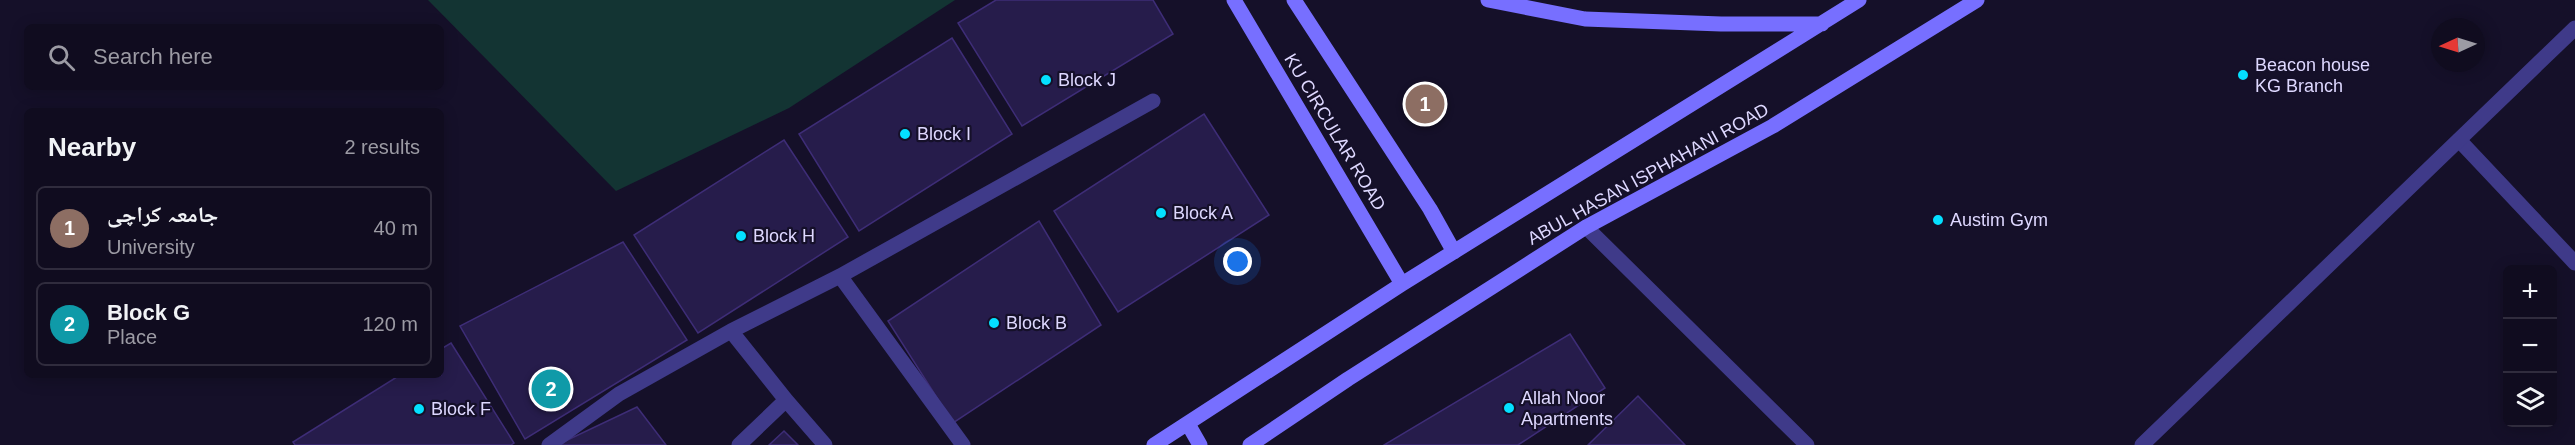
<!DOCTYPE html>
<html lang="en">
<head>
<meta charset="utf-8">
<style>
  :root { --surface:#100c1f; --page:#1e1a2c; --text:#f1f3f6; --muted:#9c9ba4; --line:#302c3d; --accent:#8c9099 }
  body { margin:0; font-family:Helvetica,"Noto Naskh Arabic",sans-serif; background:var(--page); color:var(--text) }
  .controls { position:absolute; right:18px; bottom:18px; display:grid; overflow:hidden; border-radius:9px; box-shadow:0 3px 15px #0003 }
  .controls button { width:54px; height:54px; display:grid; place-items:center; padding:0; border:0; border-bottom:2px solid var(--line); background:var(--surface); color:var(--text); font:30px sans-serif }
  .compass { position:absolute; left:2431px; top:18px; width:54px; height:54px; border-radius:50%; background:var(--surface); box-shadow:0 3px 15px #0003; rotate:266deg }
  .you { position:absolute; left:1238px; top:262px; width:21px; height:21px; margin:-15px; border:4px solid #fff; border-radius:50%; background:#1a73e8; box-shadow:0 0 0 9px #1a73e833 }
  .badge { display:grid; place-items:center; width:39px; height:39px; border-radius:50%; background:var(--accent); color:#fff; font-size:20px; font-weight:700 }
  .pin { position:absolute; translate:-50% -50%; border:3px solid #fff; box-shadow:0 2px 6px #0006 }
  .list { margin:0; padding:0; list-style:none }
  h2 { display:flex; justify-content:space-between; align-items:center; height:78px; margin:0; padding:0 24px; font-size:26px }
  h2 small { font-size:20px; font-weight:400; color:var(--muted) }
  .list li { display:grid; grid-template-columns:39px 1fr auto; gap:18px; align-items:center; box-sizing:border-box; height:84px; margin:0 12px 12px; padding:0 12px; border:2px solid var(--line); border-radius:9px }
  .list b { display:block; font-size:22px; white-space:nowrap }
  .list p { margin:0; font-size:20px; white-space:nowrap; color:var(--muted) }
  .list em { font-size:20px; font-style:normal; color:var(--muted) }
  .icon { flex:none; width:33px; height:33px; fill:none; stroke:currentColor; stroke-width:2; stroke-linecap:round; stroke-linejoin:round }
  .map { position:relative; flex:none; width:2575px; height:445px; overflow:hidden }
  .search { position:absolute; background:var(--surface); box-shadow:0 3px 15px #0003; left:24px; top:24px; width:420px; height:66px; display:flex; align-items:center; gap:15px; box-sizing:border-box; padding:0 21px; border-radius:9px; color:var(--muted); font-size:22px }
  .panel { position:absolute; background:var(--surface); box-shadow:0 3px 15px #0003; left:24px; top:108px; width:420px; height:270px; border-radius:9px }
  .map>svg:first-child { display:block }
</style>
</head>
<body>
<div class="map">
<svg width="2575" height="445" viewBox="0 0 2575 445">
  <rect width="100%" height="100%" fill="#151029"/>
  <path fill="#133433" d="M428,0H955L789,108L616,191Z"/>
  <path fill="#261c4b" stroke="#3e2d77" stroke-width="1.5" d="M996,0H1153L1173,34L1022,126L958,23Z
    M952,38L1012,134L859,231L799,134Z
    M1204,114L1269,215L1118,312L1054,211Z
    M784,140L848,237L698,333L634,235Z
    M1039,221L1101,325L953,423L888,321Z
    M623,242L687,340L525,439L460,326Z
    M1570,334L1605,388L1518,445H1384Z
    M451,343L514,443L511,445H295L293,442L400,375H441V349Z
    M1638,396L1685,445H1588Z
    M637,407L666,445H557Z
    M784,431L798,445H769Z"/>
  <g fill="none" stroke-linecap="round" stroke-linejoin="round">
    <path stroke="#3f3a89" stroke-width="15" d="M2459,140L2575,263
      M840,276L963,445
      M786,400L731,331L840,276L1153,101
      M549,445L619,394L731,331
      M739,445L786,400L825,445"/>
    <path stroke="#3f3a89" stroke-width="15" d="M1586,227L1807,445
      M2142,445L2575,28"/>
    <path stroke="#776fff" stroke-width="15" d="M1234,0L1402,284
      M1294,0L1430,209L1454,252
      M1488,0L1585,19L1721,24H1822
      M1188,424L1200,445
      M1154,445L1402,284L1859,0
      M1250,445L1348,379L1586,227L1773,126L1977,0"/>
  </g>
  <g fill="#04e0ff" stroke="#151029" stroke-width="2">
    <circle cx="2243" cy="75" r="6"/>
    <circle cx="1046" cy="80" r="6"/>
    <circle cx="905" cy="134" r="6"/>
    <circle cx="1161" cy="213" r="6"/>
    <circle cx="1938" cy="220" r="6"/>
    <circle cx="741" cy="236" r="6"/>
    <circle cx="994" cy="323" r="6"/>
    <circle cx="1509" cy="408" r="6"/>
    <circle cx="419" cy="409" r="6"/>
  </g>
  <g text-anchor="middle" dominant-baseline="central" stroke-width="4.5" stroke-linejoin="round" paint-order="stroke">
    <g font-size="18" fill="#ded8ff" stroke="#151029" text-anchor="start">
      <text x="2255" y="65">Beacon house<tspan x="2255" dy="21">KG Branch</tspan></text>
      <text x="1058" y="80">Block J</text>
      <text x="917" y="134">Block I</text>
      <text x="1173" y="213">Block A</text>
      <text x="1950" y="220">Austim Gym</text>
      <text x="753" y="236">Block H</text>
      <text x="1006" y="323">Block B</text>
      <text x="1521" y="398">Allah Noor<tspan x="1521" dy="21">Apartments</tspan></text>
      <text x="431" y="409">Block F</text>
    </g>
    <g font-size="18" fill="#ded8ff" stroke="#151029">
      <text transform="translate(1335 132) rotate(59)">KU CIRCULAR ROAD</text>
      <text transform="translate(1648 174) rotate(-29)">ABUL HASAN ISPHAHANI ROAD</text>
    </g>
  </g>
</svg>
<div class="controls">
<button>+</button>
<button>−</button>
<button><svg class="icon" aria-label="layers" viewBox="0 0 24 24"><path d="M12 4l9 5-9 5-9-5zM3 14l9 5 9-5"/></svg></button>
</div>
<svg class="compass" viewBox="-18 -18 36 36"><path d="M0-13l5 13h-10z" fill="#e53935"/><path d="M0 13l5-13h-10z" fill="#9c9ba4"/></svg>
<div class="you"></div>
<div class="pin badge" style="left:1425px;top:104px;background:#8d6e63">1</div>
<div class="pin badge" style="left:551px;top:389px;background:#0f9aa8">2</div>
<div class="search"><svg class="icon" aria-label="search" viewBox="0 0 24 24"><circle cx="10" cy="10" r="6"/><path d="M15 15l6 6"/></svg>Search here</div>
<section class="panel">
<h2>Nearby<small>2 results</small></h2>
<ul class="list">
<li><span class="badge" style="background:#8d6e63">1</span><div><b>جامعہ کراچی</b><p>University</p></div><em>40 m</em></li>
<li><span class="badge" style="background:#0f9aa8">2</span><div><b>Block G</b><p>Place</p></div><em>120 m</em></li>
</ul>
</section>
</div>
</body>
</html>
